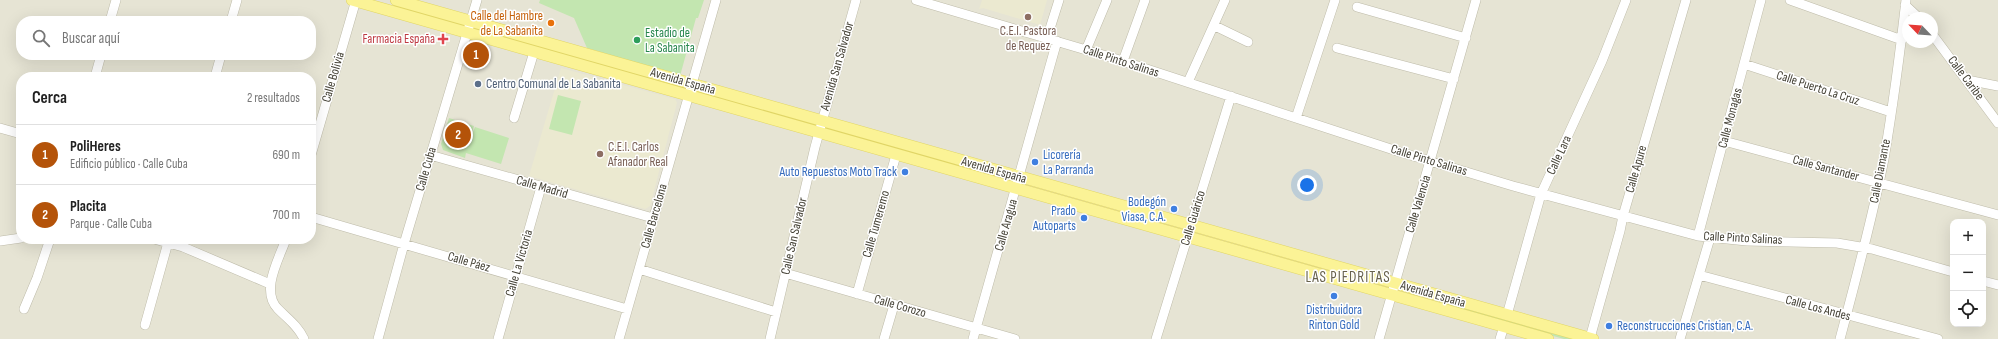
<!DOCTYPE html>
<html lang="es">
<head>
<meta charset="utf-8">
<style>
  :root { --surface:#fff; --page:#f2f2f2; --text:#222; --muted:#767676; --line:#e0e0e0; --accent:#b45309 }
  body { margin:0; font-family:"Sofia Sans Condensed",sans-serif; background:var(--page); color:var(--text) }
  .controls { position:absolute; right:12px; bottom:12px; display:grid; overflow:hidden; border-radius:8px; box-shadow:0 4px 16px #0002 }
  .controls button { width:36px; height:36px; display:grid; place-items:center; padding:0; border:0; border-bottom:1px solid var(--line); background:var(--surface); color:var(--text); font:20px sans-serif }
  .compass { position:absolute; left:1902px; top:12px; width:36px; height:36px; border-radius:50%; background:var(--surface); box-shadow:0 4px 16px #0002; rotate:295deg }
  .you { position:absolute; left:1307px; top:185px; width:14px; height:14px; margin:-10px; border:3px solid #fff; border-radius:50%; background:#1a73e8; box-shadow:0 0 0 6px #1a73e833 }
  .badge { display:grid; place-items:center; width:26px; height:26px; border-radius:50%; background:var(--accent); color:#fff; font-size:13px; font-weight:700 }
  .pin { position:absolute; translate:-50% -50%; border:2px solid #fff; box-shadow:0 1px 4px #0006 }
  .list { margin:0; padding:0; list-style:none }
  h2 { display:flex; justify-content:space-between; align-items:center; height:52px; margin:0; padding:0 16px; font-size:17px }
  h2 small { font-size:13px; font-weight:400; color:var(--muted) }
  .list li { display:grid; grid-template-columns:26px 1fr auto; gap:12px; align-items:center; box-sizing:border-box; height:60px; padding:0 16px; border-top:1px solid var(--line) }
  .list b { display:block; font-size:15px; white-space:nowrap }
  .list p { margin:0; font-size:13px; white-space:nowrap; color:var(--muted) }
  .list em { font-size:13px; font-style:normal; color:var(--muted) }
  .icon { flex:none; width:22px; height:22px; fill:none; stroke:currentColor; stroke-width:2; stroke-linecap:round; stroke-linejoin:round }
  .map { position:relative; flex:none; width:1998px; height:339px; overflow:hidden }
  .search { position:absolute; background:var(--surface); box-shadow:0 4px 16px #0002; left:16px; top:16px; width:300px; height:44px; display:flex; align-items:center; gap:10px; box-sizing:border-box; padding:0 14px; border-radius:16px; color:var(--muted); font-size:15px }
  .panel { position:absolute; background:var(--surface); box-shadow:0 4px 16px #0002; left:16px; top:72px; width:300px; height:172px; border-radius:16px }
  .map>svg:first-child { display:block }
</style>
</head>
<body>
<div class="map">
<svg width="1998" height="339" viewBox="0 0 1998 339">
  <rect width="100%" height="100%" fill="#f3f1e6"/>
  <path fill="#e6e4d4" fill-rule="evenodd" d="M0,0H1998V339H0ZM1908,18H1932V42H1908ZM21,21H311V55H21ZM21,77H311V239H21ZM1953,222H1983V324H1953Z"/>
  <path fill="#ebe9d0" d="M982,0H1047L1040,25L983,8L979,9Z
    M561,68L675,99L677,103L650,206L645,209L529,176Z"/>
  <path fill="#c3e6b0" d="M540,0H704L698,18H696L680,76L587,48L574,18L539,3Z
    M476,28L681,86V87L475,30Z
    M558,95L581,101L572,135L549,129Z
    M449,118L474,126L470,139L475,127L509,138L501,164L466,153L465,158L443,150L441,144Z
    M1414,297L1455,305L1577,339H1564Z"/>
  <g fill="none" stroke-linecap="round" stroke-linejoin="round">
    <g stroke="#bebba9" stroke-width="10">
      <path id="minor" d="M916,0L1110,57L1400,152L1513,186L1698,236L1747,241L1837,243L1872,249L1953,272
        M1790,0L1902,40
        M1905,5L1919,18
        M1357,7L1466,38
        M110,21L116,0
        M231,21L237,0
        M1215,26L1248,42
        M1932,34L1998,123
        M1047,38L1059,0
        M1337,48L1454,79
        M1086,50L1107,0
        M1123,61L1145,0
        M1744,64L1891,112
        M95,77L101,55
        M215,77L221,55
        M1967,80L1998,86
        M1188,82L1225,0
        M514,118L534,52
        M1296,118L1335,0
        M0,128L21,134
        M1724,141L1998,215
        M311,155L356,0
        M430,155L653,218
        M311,217L627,309
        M1698,236L1761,0
        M154,239L183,247L270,284
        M286,239C279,259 260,291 278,309C288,319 298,326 304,339
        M0,241L21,238
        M639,269L776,312
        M785,273L1015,339
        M1699,275L1938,339
        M1983,281L1998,285
        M857,294L896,155
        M24,309L37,278L50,239
        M1507,315L1541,194L1602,61L1626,0
        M145,325L169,239
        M1590,338L1620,231L1623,216L1686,0
        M378,339L404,244L477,0
        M498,339L541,187
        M619,339L716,0
        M770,339L815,147L856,0
        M884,339L894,305
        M973,339L1057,41
        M1156,339L1231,96
        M1379,339L1476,0
        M1500,339L1504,326
        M1680,339L1710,238
        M1840,339C1856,279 1872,220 1884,159C1893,106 1900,53 1906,0"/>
    </g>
    <g stroke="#e0d566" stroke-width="12">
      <path id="major" d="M352,0L1548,339
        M396,0L1593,339"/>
    </g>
    <use href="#minor" stroke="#fff" stroke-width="9"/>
    <use href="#major" stroke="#fbf396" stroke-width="11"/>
  </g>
  <g fill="#8d6e63" stroke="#fff" stroke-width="1.5">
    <circle cx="1028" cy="17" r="4"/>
    <circle cx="600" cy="154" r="4"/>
  </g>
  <circle fill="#e8710a" stroke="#fff" stroke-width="1.5" cx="551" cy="23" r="4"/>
  <path fill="#e0444e" stroke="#fff" stroke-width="1.5" d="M441 33h4v4h4v4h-4v4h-4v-4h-4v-4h4z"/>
  <circle fill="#2e9e5b" stroke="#fff" stroke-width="1.5" cx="637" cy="40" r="4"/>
  <circle fill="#5c6f8a" stroke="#fff" stroke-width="1.5" cx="478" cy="84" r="4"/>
  <g fill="#3f7fe0" stroke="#fff" stroke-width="1.5">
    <circle cx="1035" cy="162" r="4"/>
    <circle cx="905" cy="172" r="4"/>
    <circle cx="1174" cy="209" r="4"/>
    <circle cx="1084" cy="218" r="4"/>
    <circle cx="1334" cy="296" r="4"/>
    <circle cx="1609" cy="326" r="4"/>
  </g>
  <g text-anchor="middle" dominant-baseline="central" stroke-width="3" stroke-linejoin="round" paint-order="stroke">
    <g font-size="13" fill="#c56008" stroke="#fff" text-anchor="end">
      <text x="543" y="16">Calle del Hambre<tspan x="543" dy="15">de La Sabanita</tspan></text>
    </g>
    <g font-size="13" fill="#785e54" stroke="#fff">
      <text x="1028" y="31">C.E.I. Pastora<tspan x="1028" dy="15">de Requez</tspan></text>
      <text x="608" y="147" text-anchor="start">C.E.I. Carlos<tspan x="608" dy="15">Afanador Real</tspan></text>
    </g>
    <g font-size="13" fill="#27864d" stroke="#fff" text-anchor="start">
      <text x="645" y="33">Estadio de<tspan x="645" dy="15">La Sabanita</tspan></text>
    </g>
    <g font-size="13" fill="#be3a42" stroke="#fff" text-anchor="end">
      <text x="435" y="39">Farmacia España</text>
    </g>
    <g font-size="13" fill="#454236" stroke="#fff">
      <text transform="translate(1121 61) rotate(18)">Calle Pinto Salinas</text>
      <text transform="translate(837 66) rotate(-74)">Avenida San Salvador</text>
      <text transform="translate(333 77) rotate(-74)">Calle Bolivia</text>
      <text transform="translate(1966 78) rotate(53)">Calle Caribe</text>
      <text transform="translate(683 81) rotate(16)">Avenida España</text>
      <text transform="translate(1818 88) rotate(18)">Calle Puerto La Cruz</text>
      <text transform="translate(1730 118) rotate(-75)">Calle Monagas</text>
      <text transform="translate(1559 155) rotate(-65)">Calle Lara</text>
      <text transform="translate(1429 160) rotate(17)">Calle Pinto Salinas</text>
      <text transform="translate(1826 168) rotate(15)">Calle Santander</text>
      <text transform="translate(426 169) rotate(-74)">Calle Cuba</text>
      <text transform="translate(1636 169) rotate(-74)">Calle Apure</text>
      <text transform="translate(994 170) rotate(16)">Avenida España</text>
      <text transform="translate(1880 171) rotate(-79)">Calle Diamante</text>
      <text transform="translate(542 187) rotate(16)">Calle Madrid</text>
      <text transform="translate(1418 204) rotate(-73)">Calle Valencia</text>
      <text transform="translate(654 216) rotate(-74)">Calle Barcelona</text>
      <text transform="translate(1193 218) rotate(-73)">Calle Guárico</text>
      <text transform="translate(876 224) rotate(-74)">Calle Tumeremo</text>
      <text transform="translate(1006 225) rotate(-74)">Calle Aragua</text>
      <text transform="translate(794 236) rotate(-77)">Calle San Salvador</text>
      <text transform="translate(1743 238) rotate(3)">Calle Pinto Salinas</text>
      <text transform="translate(469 262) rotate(16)">Calle Páez</text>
      <text transform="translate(519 263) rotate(-74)">Calle La Victoria</text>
      <text transform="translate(1433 294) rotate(16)">Avenida España</text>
      <text transform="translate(900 306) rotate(16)">Calle Corozo</text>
      <text transform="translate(1818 308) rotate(15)">Calle Los Andes</text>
    </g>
    <g font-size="13" fill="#4e5e75" stroke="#fff" text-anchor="start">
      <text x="486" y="84">Centro Comunal de La Sabanita</text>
    </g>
    <g font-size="13" fill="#366cbe" stroke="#fff" text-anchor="end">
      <text x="1043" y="155" text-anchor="start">Licorería<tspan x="1043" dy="15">La Parranda</tspan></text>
      <text x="897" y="172">Auto Repuestos Moto Track</text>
      <text x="1166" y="202">Bodegón<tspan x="1166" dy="15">Viasa, C.A.</tspan></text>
      <text x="1076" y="211">Prado<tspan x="1076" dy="15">Autoparts</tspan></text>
      <text x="1334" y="310" text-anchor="middle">Distribuidora<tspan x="1334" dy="15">Rinton Gold</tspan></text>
      <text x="1617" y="326" text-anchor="start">Reconstrucciones Cristian, C.A.</text>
    </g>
    <g font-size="15" letter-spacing="1" fill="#68624d" stroke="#fff">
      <text x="1348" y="277">LAS PIEDRITAS</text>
    </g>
  </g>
</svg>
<div class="controls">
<button>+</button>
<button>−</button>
<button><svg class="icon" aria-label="locate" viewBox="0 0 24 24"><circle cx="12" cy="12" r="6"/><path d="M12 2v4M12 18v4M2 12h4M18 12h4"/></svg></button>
</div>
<svg class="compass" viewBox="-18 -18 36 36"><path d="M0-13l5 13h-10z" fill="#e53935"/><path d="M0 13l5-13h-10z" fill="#767676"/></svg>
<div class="you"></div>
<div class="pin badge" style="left:476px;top:55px">1</div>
<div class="pin badge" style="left:458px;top:135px">2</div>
<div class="search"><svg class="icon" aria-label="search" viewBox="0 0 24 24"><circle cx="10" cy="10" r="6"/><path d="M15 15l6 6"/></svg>Buscar aquí</div>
<section class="panel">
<h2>Cerca<small>2 resultados</small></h2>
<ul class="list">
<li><span class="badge">1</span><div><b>PoliHeres</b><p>Edificio público · Calle Cuba</p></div><em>690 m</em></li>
<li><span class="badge">2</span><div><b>Placita</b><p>Parque · Calle Cuba</p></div><em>700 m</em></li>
</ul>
</section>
</div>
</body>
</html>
